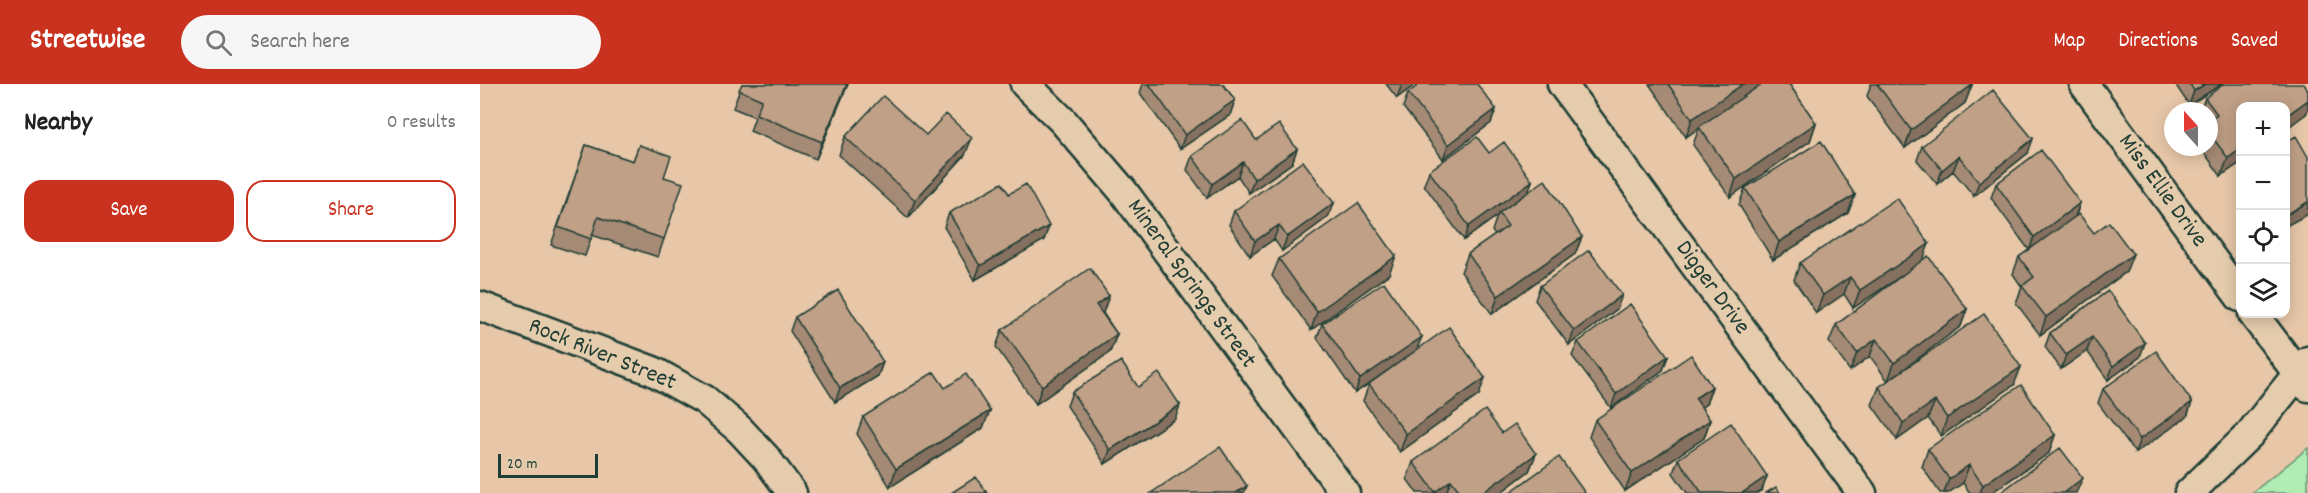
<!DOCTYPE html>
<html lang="en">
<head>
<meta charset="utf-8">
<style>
  :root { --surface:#fff; --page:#f6f6f6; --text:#222; --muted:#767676; --line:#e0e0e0; --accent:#c8321e }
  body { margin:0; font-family:Dekko,sans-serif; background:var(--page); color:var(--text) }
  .controls { position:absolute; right:18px; top:18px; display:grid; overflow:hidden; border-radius:12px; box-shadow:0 3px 15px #0003 }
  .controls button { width:54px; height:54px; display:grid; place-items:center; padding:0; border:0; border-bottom:2px solid var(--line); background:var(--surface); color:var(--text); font:30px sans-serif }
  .compass { position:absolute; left:1684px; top:18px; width:54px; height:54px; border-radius:50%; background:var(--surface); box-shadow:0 3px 15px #0003; rotate:339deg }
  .scale { position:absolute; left:18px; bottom:15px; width:100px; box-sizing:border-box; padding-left:6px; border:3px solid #1f3d34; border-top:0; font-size:16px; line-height:21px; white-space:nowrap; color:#1f3d34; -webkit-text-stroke:4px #e5ccad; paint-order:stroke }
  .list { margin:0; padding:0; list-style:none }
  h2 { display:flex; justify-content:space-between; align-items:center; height:78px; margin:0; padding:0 24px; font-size:26px }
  h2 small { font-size:20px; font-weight:400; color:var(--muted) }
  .actions { display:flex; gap:12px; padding:18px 24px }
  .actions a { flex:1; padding:14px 0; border:2px solid var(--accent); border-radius:18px; text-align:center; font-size:21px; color:var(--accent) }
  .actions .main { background:var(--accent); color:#fff }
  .icon { flex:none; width:33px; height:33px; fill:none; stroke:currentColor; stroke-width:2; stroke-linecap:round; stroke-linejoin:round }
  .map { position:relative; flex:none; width:1828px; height:409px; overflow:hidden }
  header { display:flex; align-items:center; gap:36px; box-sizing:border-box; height:84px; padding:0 30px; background:var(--accent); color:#fff }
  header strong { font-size:28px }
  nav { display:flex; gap:33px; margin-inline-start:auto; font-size:21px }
  .search { width:420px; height:54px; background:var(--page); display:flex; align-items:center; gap:15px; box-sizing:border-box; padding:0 21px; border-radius:33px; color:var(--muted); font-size:22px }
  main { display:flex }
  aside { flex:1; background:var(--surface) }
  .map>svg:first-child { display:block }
</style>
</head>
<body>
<header>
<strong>Streetwise</strong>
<div class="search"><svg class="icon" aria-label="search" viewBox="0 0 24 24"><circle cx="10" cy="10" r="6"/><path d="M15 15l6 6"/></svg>Search here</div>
<nav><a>Map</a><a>Directions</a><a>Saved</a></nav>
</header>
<main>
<aside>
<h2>Nearby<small>0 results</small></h2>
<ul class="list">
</ul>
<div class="actions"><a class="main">Save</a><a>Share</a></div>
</aside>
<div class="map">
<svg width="1828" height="409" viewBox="0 0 1828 409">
  <rect width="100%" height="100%" fill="#e7c7a8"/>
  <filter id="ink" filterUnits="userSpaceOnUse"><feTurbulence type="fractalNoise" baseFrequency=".0167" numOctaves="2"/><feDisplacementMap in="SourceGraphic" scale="12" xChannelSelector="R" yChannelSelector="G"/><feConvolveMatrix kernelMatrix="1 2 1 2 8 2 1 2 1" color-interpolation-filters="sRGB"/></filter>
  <g filter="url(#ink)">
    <path fill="#afedb4" stroke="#679574" stroke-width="1.5" d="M1828,364V409H1772Z"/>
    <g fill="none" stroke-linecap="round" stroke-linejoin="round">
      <g stroke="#1f3d34" stroke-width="33">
        <path id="street" d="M545,0L583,37L643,107L865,409
          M1082,0L1382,409
          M1604,0L1760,213
          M0,222L173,287L225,316L260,346L286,374L312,409
          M1773,230L1828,303
          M1709,409L1769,351L1828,277"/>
      </g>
      <use href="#street" stroke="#e5ccad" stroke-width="28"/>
    </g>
    <path fill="#a58a74" stroke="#1f3d34" stroke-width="1.5" d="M262,0H368L336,75L270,47L275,33L253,24Z
      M663,0H743L755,16L750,31L700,65L660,9Z
      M906,0H936L917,14Z
      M1169,0H1309L1336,39L1330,57L1250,113L1213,61L1219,44L1206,53Z
      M1391,0H1491L1492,1L1485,19L1425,64L1387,12Z
      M1695,0H1742L1709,21Z
      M1828,6V25L1826,30L1761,22V78L1741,92L1720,63H1729V27H1720L1725,14Z
      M928,9L1016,25L1011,39L963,75L923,23Z
      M446,51L485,71L428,134L359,71L365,53Z
      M106,61L153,77L159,61L184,93V155L178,173L112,151L105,172L71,161Z
      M1442,62L1548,69L1494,112L1473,87L1457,100L1437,76Z
      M817,65L812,79L769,109L758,92L727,114L707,86L712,72Z
      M1009,69L1052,97L1048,108L1102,153L1095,170L1012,230L981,188L988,170L1015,151L1012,147L1017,132L984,156L944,101L949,87Z
      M1516,100L1600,119L1596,132L1614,149L1646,188L1560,251L1536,219L1542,203L1533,190L1539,173L1549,166L1511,114Z
      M1265,104L1375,111L1368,129L1293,176L1259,121Z
      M529,110L569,142L564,156L495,196L464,143L469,129Z
      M854,119L848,133L802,167L794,155L770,172L749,141L754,127Z
      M799,175L909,190L831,246L792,192Z
      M1443,176L1487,225L1481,242L1408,296L1534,301L1461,352L1448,334L1417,356L1392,321L1399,303L1408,297L1390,272L1370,287L1349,258L1356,241L1427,188L1373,224L1364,210L1336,229L1314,196L1320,179Z
      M1060,202L1137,225L1089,261L1055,216Z
      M1628,207L1660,273L1628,296L1607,267L1581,285L1565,263L1570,249Z
      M623,229L637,250L630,268L556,320L516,263L522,246Z
      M315,233L403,278L398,292L355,318L310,247Z
      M842,240L937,266L999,311L920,368L883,317L889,300L908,287L875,309L837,254Z
      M1098,258L1188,272L1183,286L1131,324L1092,272Z
      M1232,303L1226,320L1221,323L1230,336L1224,354L1145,407L1109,353L1115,336Z
      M465,304L503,344L410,403L377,350L383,333Z
      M1623,305L1712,318L1707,333L1655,369L1618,319Z
      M592,308L700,321L695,335L625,380L587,322Z
      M1022,349L1056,370L1049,387L1020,409H937L927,395L933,378Z
      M1575,351L1569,369L1511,409H1490L1483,399L1468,409H1460L1442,383L1448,365Z
      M1198,375L1287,392L1282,406L1277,409H1207L1193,389Z"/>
    <path fill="#86705e" stroke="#1f3d34" stroke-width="1.5" d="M367,0H368L336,75L342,58Z
      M922,0H936L917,14Z
      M1263,0H1282L1206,53L1212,35Z
      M1725,0H1742L1709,21L1714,7Z
      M1492,1L1485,19L1425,64L1431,46Z
      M755,16L750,31L700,65L705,51Z
      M1828,16V25L1826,30L1806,45V32Z
      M1016,25L1011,39L963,75L968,61Z
      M1336,39L1330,57L1250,113L1256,95Z
      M492,54L485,71L428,134L435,116Z
      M1553,55L1548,69L1494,112L1499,98Z
      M817,65L812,79L769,109L774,95Z
      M1761,65V78L1741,92L1748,74Z
      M1479,72L1473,87L1457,100L1462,86Z
      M763,78L758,92L727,114L732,100Z
      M1052,97L1047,111L1019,129L1017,132L984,156L989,142Z
      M1375,111L1368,129L1293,176L1299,158Z
      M1828,118V130L1806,142V131Z
      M854,119L848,133L802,167L807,153Z
      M1600,119L1595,133L1549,167L1554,153Z
      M799,141L794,155L770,172L775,157Z
      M569,142L564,156L495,196L500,182Z
      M1102,153L1095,170L1012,230L1018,212Z
      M1449,160L1442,178L1373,224L1380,206Z
      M1653,170L1646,188L1560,251L1566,233Z
      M916,172L909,190L831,246L837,228Z
      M1370,193L1364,210L1336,229L1343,211Z
      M1142,211L1137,225L1089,261L1094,247Z
      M629,212L623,229L610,239L616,221Z
      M1487,225L1481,242L1408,297L1414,279Z
      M637,250L630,268L556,320L562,302Z
      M942,253L936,267L875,309L880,295Z
      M1612,253L1607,267L1581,285L1586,271Z
      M1396,255L1390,272L1370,287L1377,269Z
      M1665,259L1660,273L1628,296L1633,282Z
      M1188,272L1183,286L1131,324L1136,310Z
      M403,278L398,292L355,318L360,304Z
      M1541,283L1534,301L1461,352L1467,334Z
      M1005,294L999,311L920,368L926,350Z
      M1232,303L1226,320L1209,332L1215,314Z
      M1455,317L1448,334L1417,356L1423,339Z
      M1712,318L1707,333L1655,369L1660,355Z
      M700,321L695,335L625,380L630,366Z
      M510,327L503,344L410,403L416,385Z
      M1230,336L1224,354L1145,407L1152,389Z
      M1575,351L1569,369L1511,409H1500L1503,401Z
      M1056,370L1049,387L1020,409H1002Z
      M1489,381L1483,399L1468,409H1464L1469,395Z
      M1287,392L1282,406L1277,409H1262Z
      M1603,394L1596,409H1583Z
      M971,396L966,409H955V408Z
      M767,402L764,409H756Z"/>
    <path fill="#c0a087" stroke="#1f3d34" stroke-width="1.5" d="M262,0H367L342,58L276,30L282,16L259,6Z
      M669,0H743L755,16L705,51Z
      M940,0H997L1016,25L968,61L928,9Z
      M1188,0H1263L1212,35Z
      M1282,0H1309L1336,39L1256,95L1219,43Z
      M1397,0H1491L1492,1L1431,46Z
      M1710,0H1725L1714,7Z
      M1744,0H1824L1828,6V16L1806,32V22H1761V65L1748,74L1729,49V36L1737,30L1725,14Z
      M1513,6L1553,55L1499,98L1479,72L1462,86L1442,62Z
      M403,12L446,51L466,30L492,54L435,116L365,53Z
      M762,36L776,56L799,40L817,65L774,95L763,78L732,100L712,72Z
      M1816,52L1828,73V118L1806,131V58Z
      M997,53L1009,69L1024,58L1052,97L989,142L949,87Z
      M1341,57L1375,111L1299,158L1265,104Z
      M106,61L153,77L159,61L191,72L184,93L203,99L184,155L118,133L111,155L78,143Z
      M1561,66L1600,119L1554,153L1516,100Z
      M823,77L854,119L807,153L799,141L775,157L754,127Z
      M1065,96L1102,153L1018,212L988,170L1028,142L1019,129Z
      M522,99L529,110L546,100L569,142L500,182L469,129Z
      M1417,114L1449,160L1380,206L1370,193L1343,211L1320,179Z
      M878,119L916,172L837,228L799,175Z
      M1599,130L1614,149L1629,138L1653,170L1566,233L1542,202L1554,193L1539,173Z
      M1109,166L1142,211L1094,247L1060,202Z
      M1448,172L1487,225L1414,279L1396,255L1377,269L1356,241Z
      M610,184L629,212L616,221L637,250L562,302L522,246Z
      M904,198L942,253L880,295L842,240Z
      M358,206L403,278L360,304L315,233Z
      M1628,207L1665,259L1633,282L1612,253L1586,271L1570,249Z
      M1150,220L1188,272L1136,310L1098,258Z
      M1504,230L1541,283L1467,334L1455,317L1423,339L1399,303Z
      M969,243L1005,294L926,350L889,300Z
      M1676,267L1712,318L1660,355L1623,305Z
      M1211,271L1232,303L1215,314L1230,336L1152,389L1115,336Z
      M641,277L658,303L679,289L700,321L630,366L592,308Z
      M454,288L465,304L486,290L510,327L416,385L383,333Z
      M1541,301L1575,351L1503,401L1489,381L1469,395L1448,365Z
      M1005,326L1022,349L1035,340L1056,370L1002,409H981L971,396L955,408L933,378Z
      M1251,339L1287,392L1262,409H1222L1198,375Z
      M740,363L767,402L756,409H671Z
      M1580,364L1603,394L1583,409H1520Z
      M1079,373L1105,409H1029Z
      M496,393L507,409H471Z
      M1296,403L1300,409H1286Z"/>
  </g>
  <g text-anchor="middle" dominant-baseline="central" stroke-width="6" stroke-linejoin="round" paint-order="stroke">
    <g font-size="24" fill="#1f3d34" stroke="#e5ccad">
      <text transform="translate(1682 107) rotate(54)">Miss Ellie Drive</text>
      <text transform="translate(711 200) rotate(54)">Mineral Springs Street</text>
      <text transform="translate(1232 204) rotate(54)">Digger Drive</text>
      <text transform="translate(122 271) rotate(22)">Rock River Street</text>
    </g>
  </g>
</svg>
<div class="controls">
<button>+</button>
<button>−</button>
<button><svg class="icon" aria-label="locate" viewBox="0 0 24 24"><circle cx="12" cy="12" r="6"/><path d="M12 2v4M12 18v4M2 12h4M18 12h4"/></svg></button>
<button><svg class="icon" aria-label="layers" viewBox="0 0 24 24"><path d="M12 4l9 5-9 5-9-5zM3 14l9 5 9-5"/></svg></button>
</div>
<svg class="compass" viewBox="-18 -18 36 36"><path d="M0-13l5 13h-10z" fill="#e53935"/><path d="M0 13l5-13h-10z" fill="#767676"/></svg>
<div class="scale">20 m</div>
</div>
</main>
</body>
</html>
